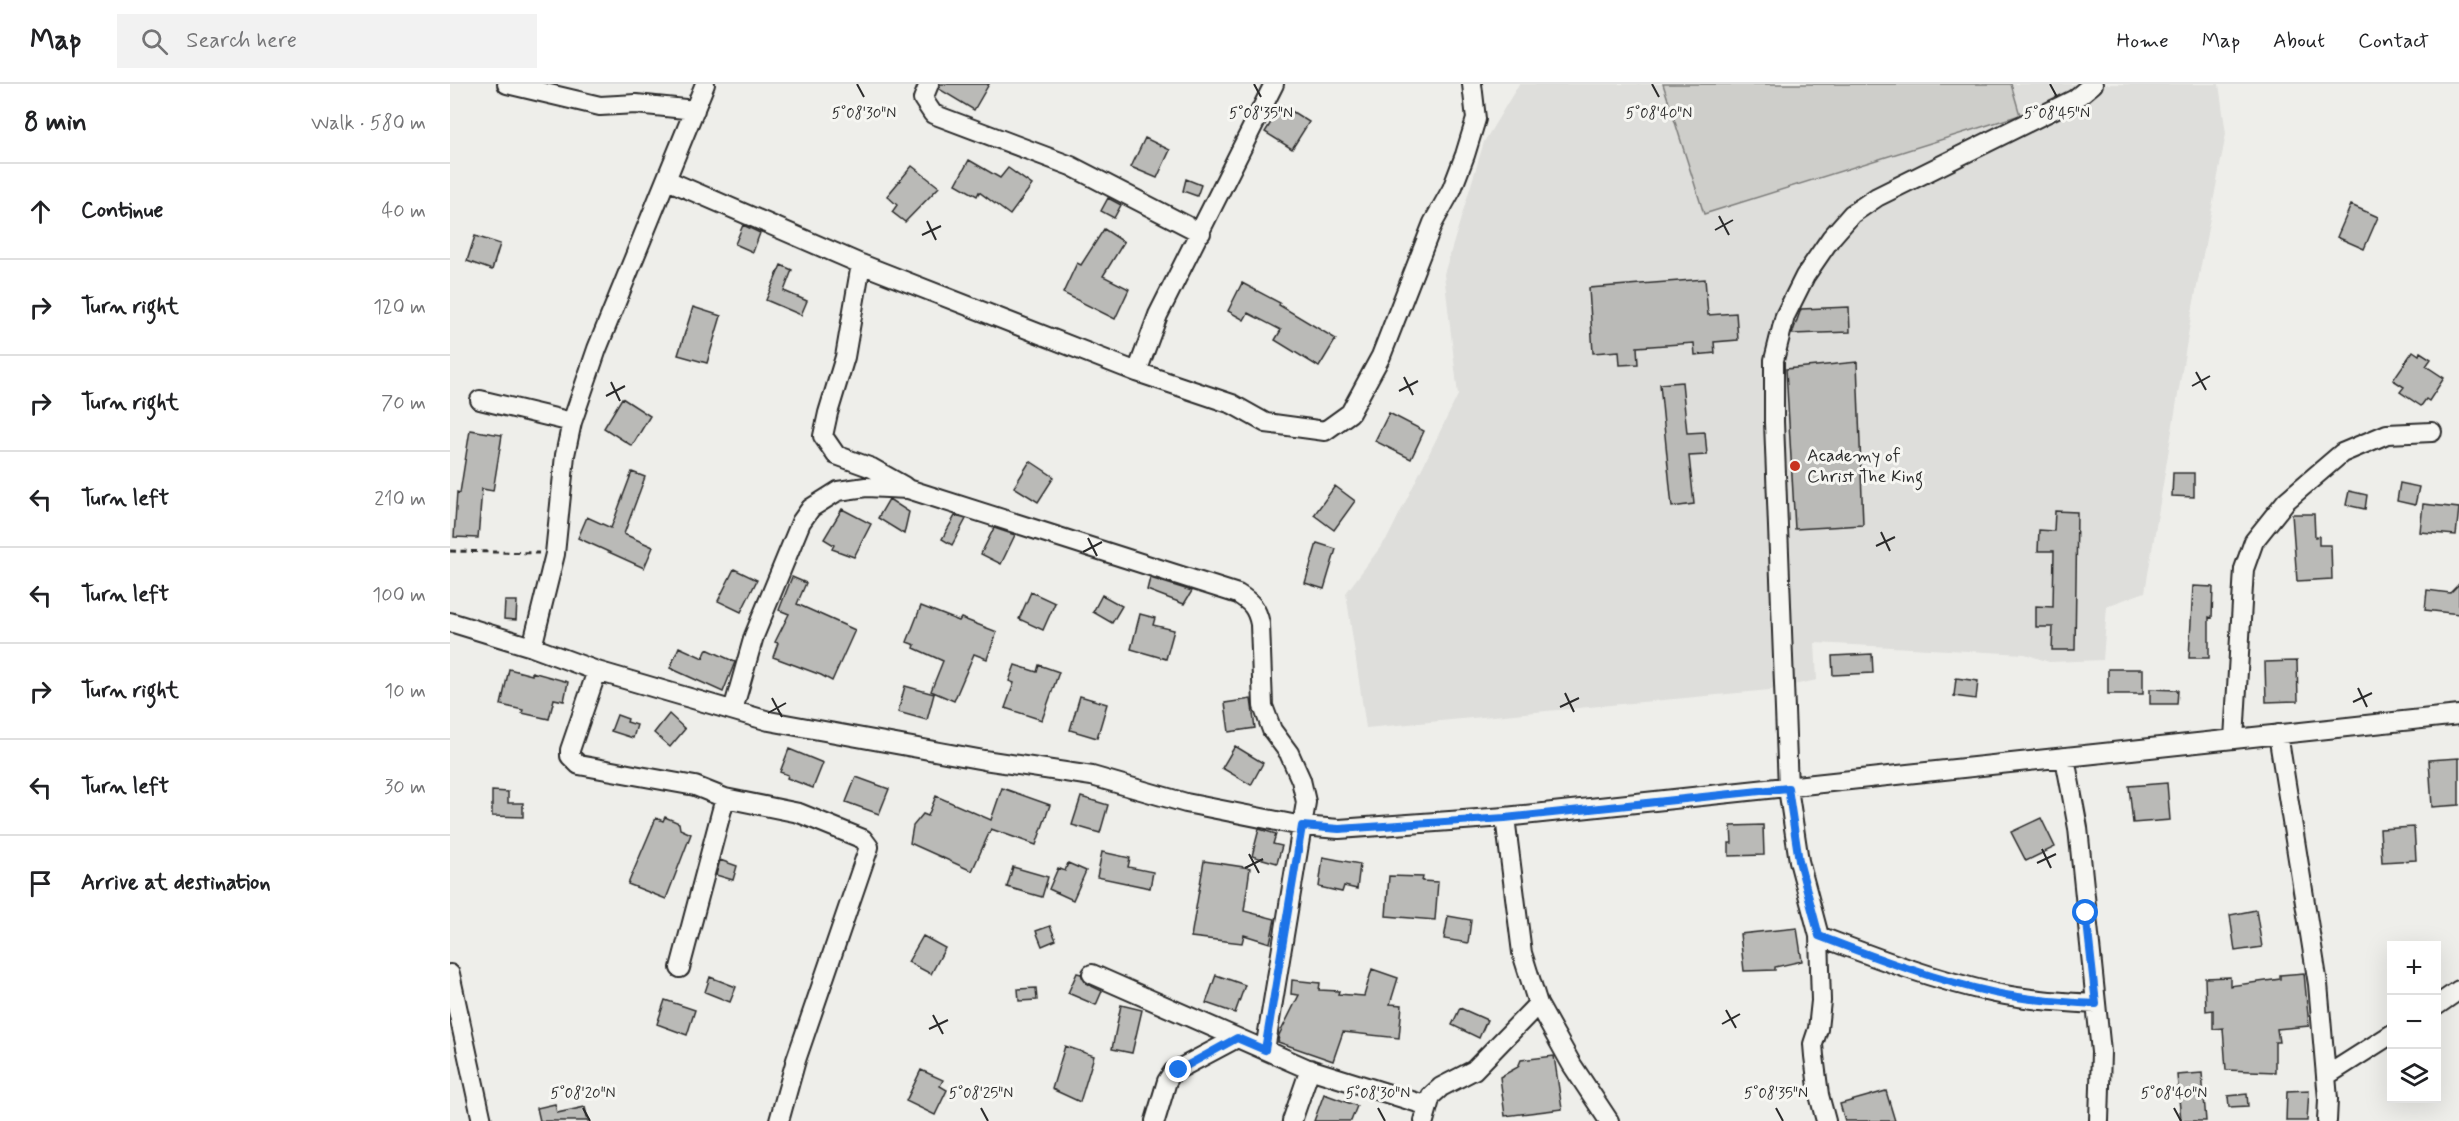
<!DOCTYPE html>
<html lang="en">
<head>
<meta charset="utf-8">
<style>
  :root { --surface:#fff; --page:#f2f2f2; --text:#202124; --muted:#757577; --line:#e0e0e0 }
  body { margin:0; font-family:Mynerve,sans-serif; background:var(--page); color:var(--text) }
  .controls { position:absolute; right:18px; bottom:18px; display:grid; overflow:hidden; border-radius:0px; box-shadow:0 6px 24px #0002 }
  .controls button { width:54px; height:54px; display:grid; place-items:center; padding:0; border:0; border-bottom:2px solid var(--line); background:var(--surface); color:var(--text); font:30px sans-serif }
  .stop { position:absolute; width:18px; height:18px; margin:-14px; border:4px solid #1a73e8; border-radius:50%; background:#fff }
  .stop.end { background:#1a73e8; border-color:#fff; box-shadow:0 2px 6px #0008 }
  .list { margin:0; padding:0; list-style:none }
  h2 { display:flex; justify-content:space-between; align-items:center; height:78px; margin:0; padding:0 24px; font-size:26px }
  h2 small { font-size:20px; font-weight:400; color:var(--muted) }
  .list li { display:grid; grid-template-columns:39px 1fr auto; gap:18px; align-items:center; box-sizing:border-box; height:96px; padding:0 24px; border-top:2px solid var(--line) }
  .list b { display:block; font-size:22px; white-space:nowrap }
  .list em { font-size:20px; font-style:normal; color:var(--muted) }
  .icon { flex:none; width:33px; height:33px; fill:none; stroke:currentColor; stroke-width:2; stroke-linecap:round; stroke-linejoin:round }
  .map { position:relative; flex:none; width:2009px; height:1037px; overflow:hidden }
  header { display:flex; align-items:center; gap:36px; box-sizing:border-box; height:84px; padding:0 30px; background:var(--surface); border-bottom:2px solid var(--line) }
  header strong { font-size:28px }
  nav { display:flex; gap:33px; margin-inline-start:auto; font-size:21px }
  .search { width:420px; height:54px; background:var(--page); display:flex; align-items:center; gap:15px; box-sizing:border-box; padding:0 21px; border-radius:0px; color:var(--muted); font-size:22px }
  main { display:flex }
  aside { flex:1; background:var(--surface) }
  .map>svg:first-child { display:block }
</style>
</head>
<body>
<header>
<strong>Map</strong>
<div class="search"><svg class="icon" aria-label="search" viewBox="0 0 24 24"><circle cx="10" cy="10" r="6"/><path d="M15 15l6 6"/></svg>Search here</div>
<nav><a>Home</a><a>Map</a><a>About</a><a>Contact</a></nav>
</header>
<main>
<aside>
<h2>8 min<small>Walk · 580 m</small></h2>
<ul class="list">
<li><svg class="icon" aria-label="ahead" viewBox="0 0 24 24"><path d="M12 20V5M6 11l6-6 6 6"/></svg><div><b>Continue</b></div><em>40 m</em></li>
<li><svg class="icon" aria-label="right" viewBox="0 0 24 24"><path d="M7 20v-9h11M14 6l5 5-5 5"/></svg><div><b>Turn right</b></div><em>120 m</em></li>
<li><svg class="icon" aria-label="right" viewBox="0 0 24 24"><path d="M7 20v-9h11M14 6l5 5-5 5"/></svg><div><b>Turn right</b></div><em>70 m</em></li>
<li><svg class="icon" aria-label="left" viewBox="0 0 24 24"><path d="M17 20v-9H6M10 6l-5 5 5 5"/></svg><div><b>Turn left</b></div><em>210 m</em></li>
<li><svg class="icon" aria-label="left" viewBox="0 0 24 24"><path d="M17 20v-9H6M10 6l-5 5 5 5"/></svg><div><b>Turn left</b></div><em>100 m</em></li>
<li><svg class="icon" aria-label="right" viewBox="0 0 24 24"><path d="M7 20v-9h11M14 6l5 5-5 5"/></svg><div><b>Turn right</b></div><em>10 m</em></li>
<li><svg class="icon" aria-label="left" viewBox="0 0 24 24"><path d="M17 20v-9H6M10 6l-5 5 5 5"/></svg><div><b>Turn left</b></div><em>30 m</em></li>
<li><svg class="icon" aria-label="arrive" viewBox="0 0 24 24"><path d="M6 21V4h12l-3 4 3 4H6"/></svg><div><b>Arrive at destination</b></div></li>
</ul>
</aside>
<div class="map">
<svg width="2009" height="1037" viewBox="0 0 2009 1037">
  <rect width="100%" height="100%" fill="#eeeeea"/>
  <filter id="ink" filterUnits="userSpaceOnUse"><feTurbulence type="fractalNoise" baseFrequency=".0167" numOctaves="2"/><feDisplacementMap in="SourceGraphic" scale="12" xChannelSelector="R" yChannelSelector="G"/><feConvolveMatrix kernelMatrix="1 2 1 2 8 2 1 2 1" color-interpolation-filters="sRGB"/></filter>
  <g filter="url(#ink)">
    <path fill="#dededb" d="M1069,0H1769L1776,50L1740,239L1695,508L1657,522L1653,576L1599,578L1575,570L1365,559L1367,596L1320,606L916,644L896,509L938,453L1008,311L994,190L1034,58Z"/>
    <path fill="#cececa" stroke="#7c7c7a" stroke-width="1.5" d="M1213,0H1561L1570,31L1254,130Z"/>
    <path fill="#babab7" stroke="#2b2b2b" stroke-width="1.5" d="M490,0H539L524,26L489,5Z
      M832,21L859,38L842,65L815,48Z
      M695,54L720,66L707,94L681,83Z
      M519,76L550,94L558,84L582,101L560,131L529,108L527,112L506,100Z
      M462,82L489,103L455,138L442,128L447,121L437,112Z
      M736,95L751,101L747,112L733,107Z
      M658,114L671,121L664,134L651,127Z
      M1901,121L1928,133L1914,165L1887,153Z
      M293,141L310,149L303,168L285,160Z
      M654,145L674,158L653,192L679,205L665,235L613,209L627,179L631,181Z
      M25,152L50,160L42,186L17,177Z
      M331,181L342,186L334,207L357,217L351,231L316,216Z
      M1255,195L1258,231L1286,229L1288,256L1264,258L1265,269L1245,271L1244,259L1187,263L1188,280L1170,281L1169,267L1143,269L1139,204Z
      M792,199L830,219L829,221L886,255L869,283L825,256L831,246L798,229L794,236L778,227Z
      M243,223L271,232L257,279L228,271Z
      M1399,223L1400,248L1342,250L1351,225Z
      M1963,267L1969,271L1970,268L1981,275L1976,282L1994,294L1979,317L1976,315L1971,322L1950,308L1954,303L1943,296Z
      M1407,278L1413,441L1345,445L1336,285Z
      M1232,298L1237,349L1255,348L1257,371L1239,372L1244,420L1222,423L1210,300Z
      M172,314L200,332L182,362L154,344Z
      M939,329L974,347L961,375L925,357Z
      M20,346L52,351L43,407L32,405L28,454L4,453L7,408L10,409Z
      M580,377L604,393L588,418L564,403Z
      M182,388L195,393L174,450L203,463L194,484L128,454L137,433L161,444Z
      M1723,389H1744V413L1722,412Z
      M1950,399L1969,403L1965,421L1947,417Z
      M885,402L905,417L884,446L864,431Z
      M1899,407L1917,411L1915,425L1896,421Z
      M439,415L459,428L454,450L428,434Z
      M1973,420L2009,424L2006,451L1970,448Z
      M392,425L421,440L404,473L382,465L384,461L374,455Z
      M1605,427L1627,428L1625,566H1602L1603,543H1586V522L1603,523L1604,467H1588L1589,446L1604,447Z
      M1842,430H1864L1865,453L1869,452V461H1881L1882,495L1847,497Z
      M505,432L516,435L502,461L492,455Z
      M544,444L565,451L551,480L531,470Z
      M867,459L886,465L874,505L855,499Z
      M284,485L307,496L291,528L268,517Z
      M342,493L356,499L347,520L405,546L382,597L371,591L323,573L328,559L325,558L339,530L329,526Z
      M700,494L742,507L734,520L697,506Z
      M2009,500V530L1975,526L1977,506L2000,509Z
      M1743,502L1763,503L1762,534L1759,533V574H1739Z
      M581,508L605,519L593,546L569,535Z
      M652,511L672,522L662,539L643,528Z
      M55,517H67L66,536L54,535Z
      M471,522L509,537L511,534L547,548L537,575L524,570L504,617L481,607L493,577L464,564L465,561L457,558Z
      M690,530L705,534L703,541L724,546L716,575L681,565Z
      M229,563L253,574L257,565L285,578L273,608L220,584Z
      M1422,570L1423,589L1383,591L1382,572Z
      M1847,577L1848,617L1816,618L1815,578Z
      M565,581L587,588L589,581L609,588L592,636L555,624L564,599L559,597Z
      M59,585L82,591V588L118,598L114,617L104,615L99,635L72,629L73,626L51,621Z
      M1658,585H1693V610H1658Z
      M1506,594L1528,597L1526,615L1504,612Z
      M455,602L484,610L477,636L448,628Z
      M1700,605L1728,606L1727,620H1700Z
      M630,612L657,620L647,654L620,646Z
      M801,615L805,644L779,648L775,619Z
      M219,630L235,645L220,663L204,649Z
      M167,631L178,635L177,638L187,641L183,654L161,647Z
      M785,662L813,679L801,701L772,684Z
      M339,665L373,679L363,704L337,694L338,691L330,688Z
      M2009,674V721L1982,723L1979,676Z
      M406,693L439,705L429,730L396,718Z
      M1717,699L1720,736L1683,739L1679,702Z
      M552,704L600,721L586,761L541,745L522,787L460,759L463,742L473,730L478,732L486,712L541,736Z
      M42,707L58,708V719H73V733L42,732Z
      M631,713L658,721L650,749L622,741Z
      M215,733L229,739L230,745L241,750L216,815L178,800L206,734L213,737Z
      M1591,734L1605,763L1576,777L1561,748Z
      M1313,741L1314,771L1279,772V759H1282L1281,742Z
      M1964,743L1966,776L1932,778L1930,745Z
      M809,745L826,750L823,760L832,762L827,779L802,772Z
      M652,768L680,774L678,783L703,788L700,804L647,793Z
      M873,773L910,780L907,805L894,802L892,808L869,803Z
      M270,776L287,782L283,796L266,791Z
      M754,777L800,784L794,827L825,835L820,859L794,851L792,859L741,853Z
      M618,779L636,787L623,816L599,805L608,784L615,787Z
      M563,783L598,793L592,813L557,803Z
      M939,792L973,793L972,797L988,798L985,836L936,832Z
      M1806,826L1812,863L1785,867L1780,831Z
      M998,832L1021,836L1018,859L994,855Z
      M600,842L606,856L592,862L586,847Z
      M1347,844L1352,877L1325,883V886L1294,887L1290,850Z
      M473,852L495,864L481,890L458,878Z
      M922,885L948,894L940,920L952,921L949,954L893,948L883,977L828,958L829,951L849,911L841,910L842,896L870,899L869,906L889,907L888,910L914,912Z
      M627,889L631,890L637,900L652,907L646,921L618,909Z
      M1854,889L1859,942L1827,945L1829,958H1825V988L1776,986L1773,944L1763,945V926L1756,927L1755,894L1780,893V902L1830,895V891Z
      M766,891L795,901L785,929L756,919Z
      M260,893L286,903L280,918L255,908Z
      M586,904L587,916L569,917L568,905Z
      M215,916L245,926L237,951L207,940Z
      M671,921L692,926L682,969L662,965Z
      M1010,924L1037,936L1029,954L1002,941Z
      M615,962L644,972L630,1018L602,1005Z
      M1104,972L1112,1025L1055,1032L1050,993L1068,983L1071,976Z
      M471,986L493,996L490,1002L497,1006L485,1031L456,1017Z
      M1752,989L1756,1037H1731L1727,991Z
      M1859,1006L1857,1037H1836L1837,1007Z
      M1436,1007L1445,1037H1395L1390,1020Z
      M874,1010L907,1022L901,1037H864Z
      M1797,1010L1798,1022L1779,1023L1778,1012Z
      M105,1020L107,1029L135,1023L138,1037H90L87,1024Z"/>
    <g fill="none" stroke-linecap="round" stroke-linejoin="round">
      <g stroke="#2b2b2b" stroke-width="22">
        <path id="street" d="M57,0L150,22L186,20L245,26
          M479,0L473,15L483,30L621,82L751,149
          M824,0L708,231L687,288L782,320L816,339L875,347L900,329L931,272L983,139L1002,105L1015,71L1026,35L1022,0
          M217,96L411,180L687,288
          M411,180L395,273L378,329L373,352L386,371L422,384L454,402
          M30,316L122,338
          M0,538L82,563L147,587L319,637L534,676L642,692L736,719L852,742L889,745L1055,733L2009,631
          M82,563L105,470L115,371L122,338L147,265L255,0
          M147,587L120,666V672L129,681L245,702L275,714L349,729L413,755L419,763L346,976L329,1037
          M283,626L304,552L351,438L361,424L388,407L416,403L458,405L788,510C801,518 807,524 810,540L813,622L822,646L839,669L851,696L856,718L815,966
          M1828,650L1868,900L1878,1015L1877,1037
          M1784,655L1794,485L1804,457L1836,417L1892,369L1937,350L1982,348
          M1615,674L1628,744L1651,968L1649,1037
          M1055,733L1072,869L1088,920L1122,981L1159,1037
          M1369,852C1426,874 1485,896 1545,909C1578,916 1612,918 1646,920
          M230,884L275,714
          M0,890L32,1037
          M642,890L856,984L978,1022
          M1986,922L2009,906
          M1876,992L1942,950
          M705,1037L717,997L723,988L787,954
          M842,1037L860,985
          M974,1037L981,1012L991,1003L1024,986L1088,920
          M1376,1037L1369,1011L1364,972L1363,960L1368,945L1371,917L1369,852L1349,777L1338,704L1324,338V276L1335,232L1355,192L1381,154L1402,130L1427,113L1625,15L1643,0"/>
      </g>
      <path stroke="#2b2b2b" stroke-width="3" stroke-dasharray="6 4.5" stroke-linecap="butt" d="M0,467L89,469"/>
      <use href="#street" stroke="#f6f6f2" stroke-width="18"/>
    </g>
  </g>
  <g fill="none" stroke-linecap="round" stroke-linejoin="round" filter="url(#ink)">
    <path stroke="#1a73e8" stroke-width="8" d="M729,986L787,954L815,966L852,742L889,745L1055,734L1338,704L1349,777L1369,852C1426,874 1485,896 1545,909C1578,916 1612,918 1646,920L1636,829"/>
  </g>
  <path fill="none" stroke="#2b2b2b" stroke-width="2" d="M407,0L414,13M804,0L811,13M1202,0L1209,13M1600,0L1607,13M1269,132L1279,151M477,137L486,156M1265,146L1283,136M472,151L491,142M1746,288L1756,306M954,293L963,311M161,298L170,317M1742,302L1760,292M949,307L968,297M156,312L175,302M1431,448L1440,467M638,454L647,472M1426,462L1445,453M633,468L652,458M1908,604L1917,623M1115,609L1124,628M322,614L332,633M1903,618L1922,609M1110,623L1129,614M318,629L336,619M1592,765L1601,784M799,770L809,789M1587,779L1606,770M795,784L813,775M1276,926L1286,944M483,931L493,950M1272,940L1290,930M479,945L498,936M133,1024L140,1037M531,1024L538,1037M928,1024L935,1037M1326,1024L1333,1037M1724,1024L1731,1037"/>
  <circle fill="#c8321e" stroke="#f6f6f2" stroke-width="2" cx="1345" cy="382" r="6"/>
  <g text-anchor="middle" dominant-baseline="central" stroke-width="6" stroke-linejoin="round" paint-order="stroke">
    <g font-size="18" fill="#2b2b2b" stroke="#f6f6f2" text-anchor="start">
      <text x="1357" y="372">Academy of<tspan x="1357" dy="21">Christ The King</tspan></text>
    </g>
  </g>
  <g font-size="15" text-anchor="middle" fill="#2b2b2b" stroke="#f6f6f2" stroke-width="6" stroke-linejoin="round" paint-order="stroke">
    <text x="414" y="34">5°08'30"N</text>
    <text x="811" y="34">5°08'35"N</text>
    <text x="1209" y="34">5°08'40"N</text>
    <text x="1607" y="34">5°08'45"N</text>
    <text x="133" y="1014">5°08'20"N</text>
    <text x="531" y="1014">5°08'25"N</text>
    <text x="928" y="1014">5°08'30"N</text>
    <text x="1326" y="1014">5°08'35"N</text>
    <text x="1724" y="1014">5°08'40"N</text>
  </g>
</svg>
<div class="controls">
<button>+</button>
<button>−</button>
<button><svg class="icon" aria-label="layers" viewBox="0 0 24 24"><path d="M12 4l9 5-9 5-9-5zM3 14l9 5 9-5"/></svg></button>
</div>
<div class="stop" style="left:1636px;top:829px"></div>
<div class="stop end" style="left:729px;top:986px"></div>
</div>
</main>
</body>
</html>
